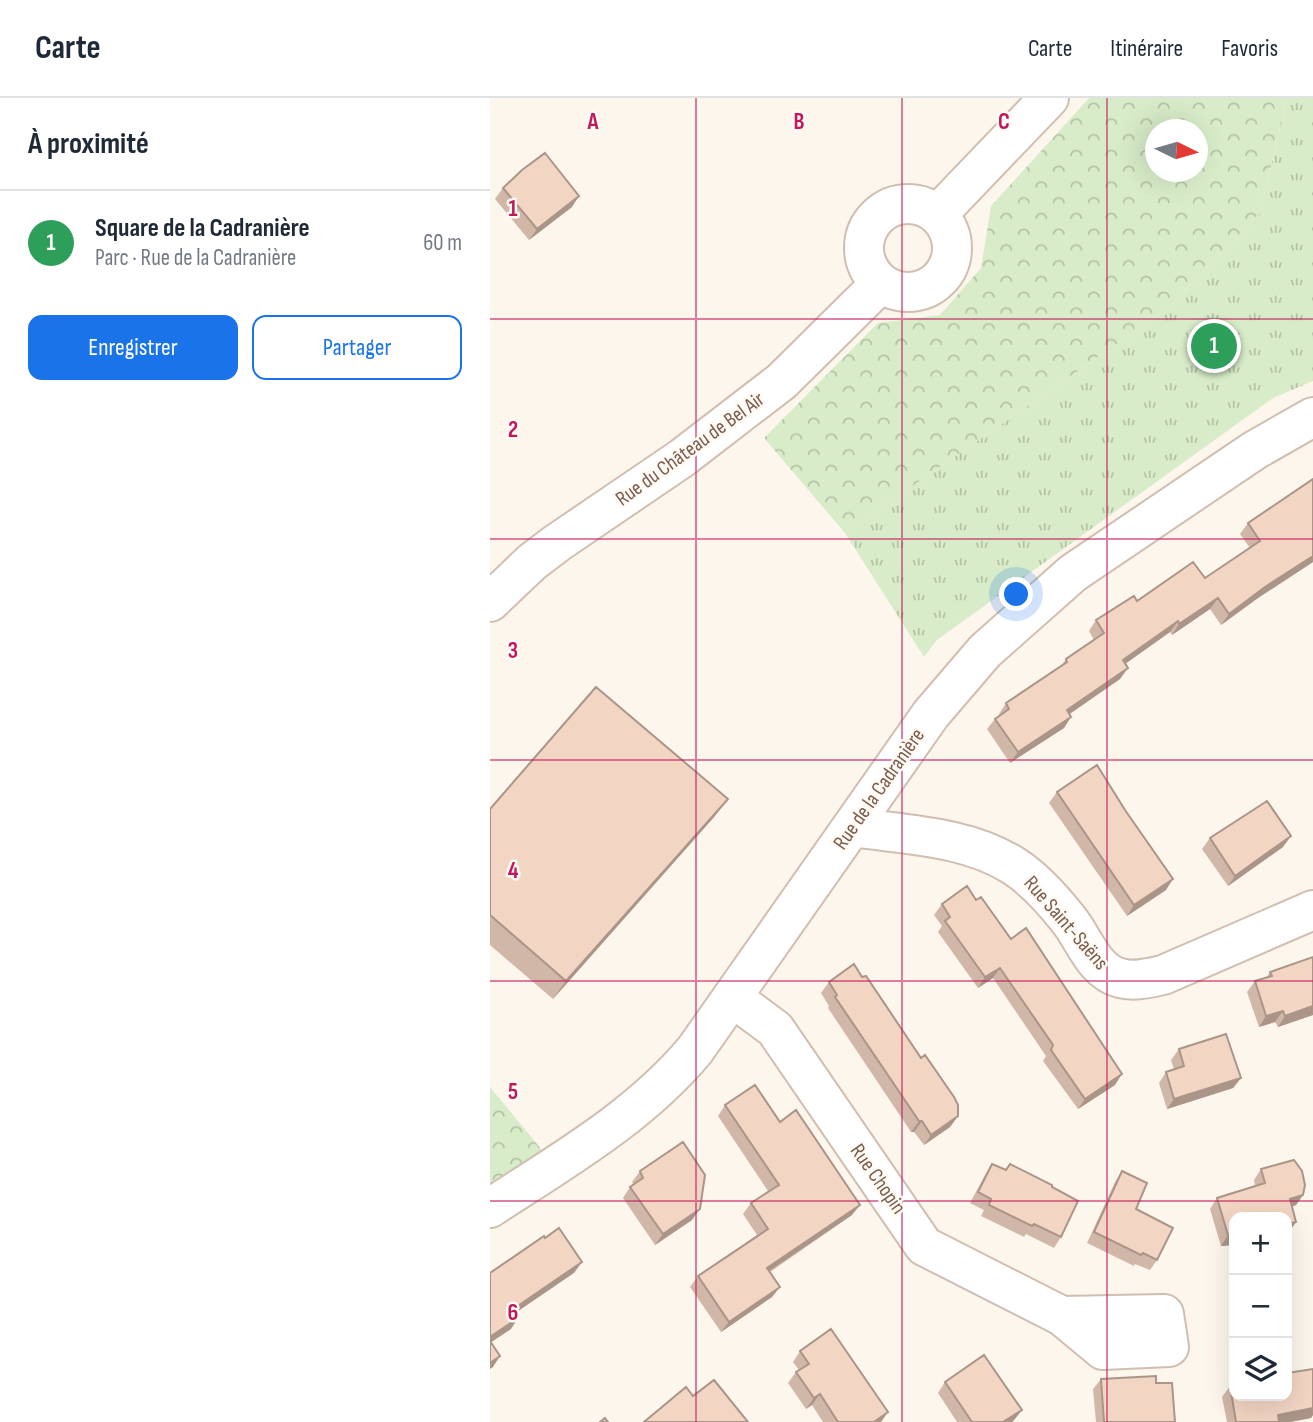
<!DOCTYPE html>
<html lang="fr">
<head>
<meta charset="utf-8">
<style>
  :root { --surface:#fff; --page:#f2f2f3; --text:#1f2937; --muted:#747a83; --line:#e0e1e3; --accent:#1a73e8 }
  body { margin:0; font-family:"Sofia Sans Condensed",sans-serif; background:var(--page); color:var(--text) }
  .controls { position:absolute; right:21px; bottom:21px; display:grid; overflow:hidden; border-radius:14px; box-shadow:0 7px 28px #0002 }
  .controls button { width:63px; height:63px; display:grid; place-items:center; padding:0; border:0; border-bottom:2px solid var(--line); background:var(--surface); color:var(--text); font:35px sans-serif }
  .compass { position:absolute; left:655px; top:21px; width:63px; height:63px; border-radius:50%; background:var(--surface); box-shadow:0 7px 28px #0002; rotate:95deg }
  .you { position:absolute; left:527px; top:497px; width:24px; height:24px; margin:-18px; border:5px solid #fff; border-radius:50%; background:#1a73e8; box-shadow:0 0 0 10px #1a73e833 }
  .badge { display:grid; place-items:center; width:46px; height:46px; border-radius:50%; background:var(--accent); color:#fff; font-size:23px; font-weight:700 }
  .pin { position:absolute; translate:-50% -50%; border:4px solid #fff; box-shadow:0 2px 7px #0006 }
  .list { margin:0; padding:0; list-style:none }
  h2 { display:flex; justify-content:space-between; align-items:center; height:91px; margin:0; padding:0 28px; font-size:30px }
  h2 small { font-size:23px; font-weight:400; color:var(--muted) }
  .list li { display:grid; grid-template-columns:46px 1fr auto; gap:21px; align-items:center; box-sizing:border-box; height:105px; padding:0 28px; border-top:2px solid var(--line) }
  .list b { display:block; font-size:26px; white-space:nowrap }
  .list p { margin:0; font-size:23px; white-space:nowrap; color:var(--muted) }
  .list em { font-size:23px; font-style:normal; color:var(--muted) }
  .actions { display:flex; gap:14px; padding:21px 28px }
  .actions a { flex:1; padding:16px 0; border:2px solid var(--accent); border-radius:14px; text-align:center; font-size:24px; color:var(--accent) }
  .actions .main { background:var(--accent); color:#fff }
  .icon { flex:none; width:38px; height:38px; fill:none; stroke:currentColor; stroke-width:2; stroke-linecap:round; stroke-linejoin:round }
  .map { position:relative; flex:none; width:823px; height:1324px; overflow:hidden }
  header { display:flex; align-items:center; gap:42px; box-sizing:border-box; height:98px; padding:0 35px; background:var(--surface); border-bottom:2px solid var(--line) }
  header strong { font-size:33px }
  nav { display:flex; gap:38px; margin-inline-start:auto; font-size:24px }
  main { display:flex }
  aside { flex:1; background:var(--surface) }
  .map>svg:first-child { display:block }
</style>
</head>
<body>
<header>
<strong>Carte</strong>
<nav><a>Carte</a><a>Itinéraire</a><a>Favoris</a></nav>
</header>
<main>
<aside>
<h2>À proximité<small></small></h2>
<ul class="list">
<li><span class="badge" style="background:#2e9e5b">1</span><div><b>Square de la Cadranière</b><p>Parc · Rue de la Cadranière</p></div><em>60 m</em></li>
</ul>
<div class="actions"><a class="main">Enregistrer</a><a>Partager</a></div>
</aside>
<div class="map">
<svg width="823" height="1324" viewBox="0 0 823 1324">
  <defs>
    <pattern id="forest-crowns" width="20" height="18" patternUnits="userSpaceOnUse" patternTransform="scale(1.75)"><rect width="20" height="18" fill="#d8ecc9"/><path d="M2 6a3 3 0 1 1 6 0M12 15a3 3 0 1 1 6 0" fill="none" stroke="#b4c2a5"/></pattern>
    <pattern id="park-tufts" width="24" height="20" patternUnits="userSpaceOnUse" patternTransform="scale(1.75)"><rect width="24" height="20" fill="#d8ecc9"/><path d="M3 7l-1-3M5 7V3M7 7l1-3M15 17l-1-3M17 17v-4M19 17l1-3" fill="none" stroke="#b4c2a5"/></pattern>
  </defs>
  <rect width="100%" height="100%" fill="#fdf6ec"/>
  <path fill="url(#forest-crowns)" fill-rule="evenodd" d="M599,0H797L770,115L676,212L355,435L274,340L388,225L450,217L491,170L501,108ZM666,32H708V74H666Z
    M0,989L56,1057L0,1094Z"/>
  <path fill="url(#park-tufts)" d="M797,0H823V283L783,300L447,542L434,559L355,435L676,212L770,115Z"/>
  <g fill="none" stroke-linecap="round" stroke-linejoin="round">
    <g stroke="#d1beb0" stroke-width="42">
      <path id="minor" d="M374 150a44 44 0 1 1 88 0a44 44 0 1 1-88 0Z
        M447,117L559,0
        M0,504L42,464L67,445L192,360L292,283L391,185
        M363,729C417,737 477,738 524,768C544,781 563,802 578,821C594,840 603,873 630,880C644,884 659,880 673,877L823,812
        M242,899L285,931L434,1148L572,1218L613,1252L679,1249L674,1216L572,1218
        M0,1110C72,1063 149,1019 205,952L441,616L495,553L583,475L765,352L823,319"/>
    </g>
    <use href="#minor" stroke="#fff" stroke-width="38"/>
  </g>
  <path fill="#d1b7a8" d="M13,90L82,109L39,142L5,101Z
    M823,381V464L768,500L731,527L720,511L682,537L680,534L635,566L630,581L580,616L574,630L520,665L497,631L505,621L510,618L509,616L516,605L571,568L576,561L604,542L599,533L606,522L647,503L715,480L760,450L750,436L758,425Z
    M567,694L676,792L637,818L559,705Z
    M238,701L224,719L63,901L0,847V711Z
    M720,740L793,749L738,788L712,751Z
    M486,802L625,987L588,1011L553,963L556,958L503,880L488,890L448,834L452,828L444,817L452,806Z
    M823,859V917L788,929L785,924L769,929L757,894L765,883L776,880L780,874Z
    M339,884L468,1018L460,1029L434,1047L424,1034H421L338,910L339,908L331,895Z
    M689,951L751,980L743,990L677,1011L669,985L676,974L684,971L681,962Z
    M235,1007L290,1024L362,1117L280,1174L282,1199L231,1234L200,1189L208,1178L267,1137L253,1116L261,1105L278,1093L228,1018Z
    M502,1066L516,1072L562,1089L571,1139L564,1150L536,1136L534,1139L491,1118L494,1112L480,1105L495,1077Z
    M771,1071L813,1097L806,1107L802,1109L806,1124L799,1134L797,1135V1119H744V1147L731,1148L720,1111L727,1100L765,1088L764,1082Z
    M150,1073L202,1122L165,1147L133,1100L140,1089L144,1087L142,1084Z
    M632,1073L646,1111L667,1162L660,1172L645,1166L644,1168L597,1145L625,1084Z
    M310,1253L391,1324H333L322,1307L316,1311L298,1285L306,1274L309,1272L303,1264Z
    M823,1271V1317L821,1320L800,1324H737L732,1299L740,1288Z
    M611,1281L666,1285L685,1324H606L603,1291Z
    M455,1284L532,1312L524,1322L522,1324H467L448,1295Z"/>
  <path fill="#aa9588" d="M89,98L82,109L39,142L47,131Z
    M823,458V464L768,500L731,527L739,516L775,489Z
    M728,500L720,511L682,537L689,526Z
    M688,523L680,534L625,573L633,562Z
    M638,570L630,581L569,623L577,612Z
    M581,619L574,630L520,665L528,654Z
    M238,701L224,719L63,901L76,883Z
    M801,738L793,749L738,788L745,778Z
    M683,781L676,792L637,818L644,807Z
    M510,870L503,880L488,890L495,879Z
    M823,908V917L788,929L795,918Z
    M793,913L785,924L769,929L776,918Z
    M632,976L625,987L588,1011L595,1001Z
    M751,980L743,990L677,1011L684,1001Z
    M468,1018L460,1029L434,1047L441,1037Z
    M429,1023H432L424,1034H421Z
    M813,1097L806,1107L792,1112L800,1101Z
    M370,1107L362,1117L269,1180L277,1170Z
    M210,1111L202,1122L165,1147L173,1136Z
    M806,1124L799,1134L797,1135V1126Z
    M738,1137H744V1147L731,1148Z
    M92,1164L84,1175L15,1222L22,1212Z
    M290,1189L282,1199L231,1234L239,1224Z
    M28,1220L21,1231L0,1245V1239Z
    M10,1258L3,1269L0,1271V1265Z
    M330,1296L322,1307L316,1311L324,1300Z
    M823,1310V1317L821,1320L800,1324H783L788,1317Z
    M532,1312L524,1322L522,1324H513Z
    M398,1314L391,1324H384Z"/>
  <path fill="#f3d5c3" stroke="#aa9588" stroke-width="2" d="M55,55L89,98L47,131L13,90L32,72Z
    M823,381V458L775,489L739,516L728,500L689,526L688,523L633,562L638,570L577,612L581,619L528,654L505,621L519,611L516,605L577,564L576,561L614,535L606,522L644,498L647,503L703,464L715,480L770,443L758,425Z
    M106,589L238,701L76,883L0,817V711Z
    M607,667L635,712L683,781L644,807L567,694Z
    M777,703L801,738L745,778L720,740Z
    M477,788L486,802L491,799L521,841L536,830L632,976L595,1001L561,952L563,947L510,870L495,879L455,823L460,819L452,806Z
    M823,859V908L795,918L793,913L776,918L765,883L782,878L780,874Z
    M364,866L372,879L376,878L431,960L435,957L464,999L468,1007V1018L441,1037L432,1023H429L345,899L347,897L339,884Z
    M736,936L751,980L684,1001L676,974L694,968L689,951Z
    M265,987L290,1024L306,1012L370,1107L277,1170L290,1189L239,1224L208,1178L278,1131L261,1105L289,1087L235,1007Z
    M193,1044L215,1077L210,1111L173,1136L140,1089L153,1080L150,1073Z
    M804,1062L812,1073L815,1087L813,1097L800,1101L806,1124L797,1126V1119H744V1137H738L727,1100L775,1085L771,1071Z
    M502,1066L516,1072L520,1066L562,1087V1089L588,1103L571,1139L544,1126L542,1128L499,1107L501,1101L488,1094Z
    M632,1073L657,1085L646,1111L683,1130L667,1162L653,1155L651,1157L604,1134Z
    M69,1130L92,1164L22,1212L28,1220L0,1239V1175L54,1138L55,1140Z
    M341,1231L398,1314L384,1324H348L330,1296L324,1300L306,1274L319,1266L310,1253Z
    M0,1243L10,1258L0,1265Z
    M494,1257L532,1312L513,1324H482L455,1284Z
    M823,1271V1310L788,1317L789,1324H746L740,1288L744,1287V1298H797V1275Z
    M666,1278V1285H682L685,1324H614L611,1281Z
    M224,1282L258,1324H154L196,1289L203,1298Z
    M115,1320L118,1324H110Z"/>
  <path fill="none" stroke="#c2185b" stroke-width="2" stroke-opacity="0.55" d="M206,0V1324M412,0V1324M617,0V1324M0,221H823M0,441H823M0,662H823M0,883H823M0,1103H823"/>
  <g text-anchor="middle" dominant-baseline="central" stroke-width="5" stroke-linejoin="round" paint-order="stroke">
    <g font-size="21" fill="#7a5c4d" stroke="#fffaf3">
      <text transform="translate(200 351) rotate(-36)">Rue du Château de Bel Air</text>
      <text transform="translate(389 691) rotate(-55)">Rue de la Cadranière</text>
      <text transform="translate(576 825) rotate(49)">Rue Saint-Saëns</text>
      <text transform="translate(388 1081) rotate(55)">Rue Chopin</text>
    </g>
  </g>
  <g font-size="23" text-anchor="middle" font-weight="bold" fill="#c2185b" stroke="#fffaf3" stroke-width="5" stroke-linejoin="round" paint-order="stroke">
    <text x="103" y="31">A</text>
    <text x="309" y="31">B</text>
    <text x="514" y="31">C</text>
    <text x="23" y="118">1</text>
    <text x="23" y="339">2</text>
    <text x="23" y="560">3</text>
    <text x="23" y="780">4</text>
    <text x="23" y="1001">5</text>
    <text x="23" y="1222">6</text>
  </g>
</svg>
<div class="controls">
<button>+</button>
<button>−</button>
<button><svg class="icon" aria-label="layers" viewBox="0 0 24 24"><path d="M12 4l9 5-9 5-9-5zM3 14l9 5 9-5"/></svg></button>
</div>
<svg class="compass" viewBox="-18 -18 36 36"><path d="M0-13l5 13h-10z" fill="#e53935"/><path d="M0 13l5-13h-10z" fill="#747a83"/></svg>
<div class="you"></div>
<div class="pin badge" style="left:724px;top:248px;background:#2e9e5b">1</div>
</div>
</main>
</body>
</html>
